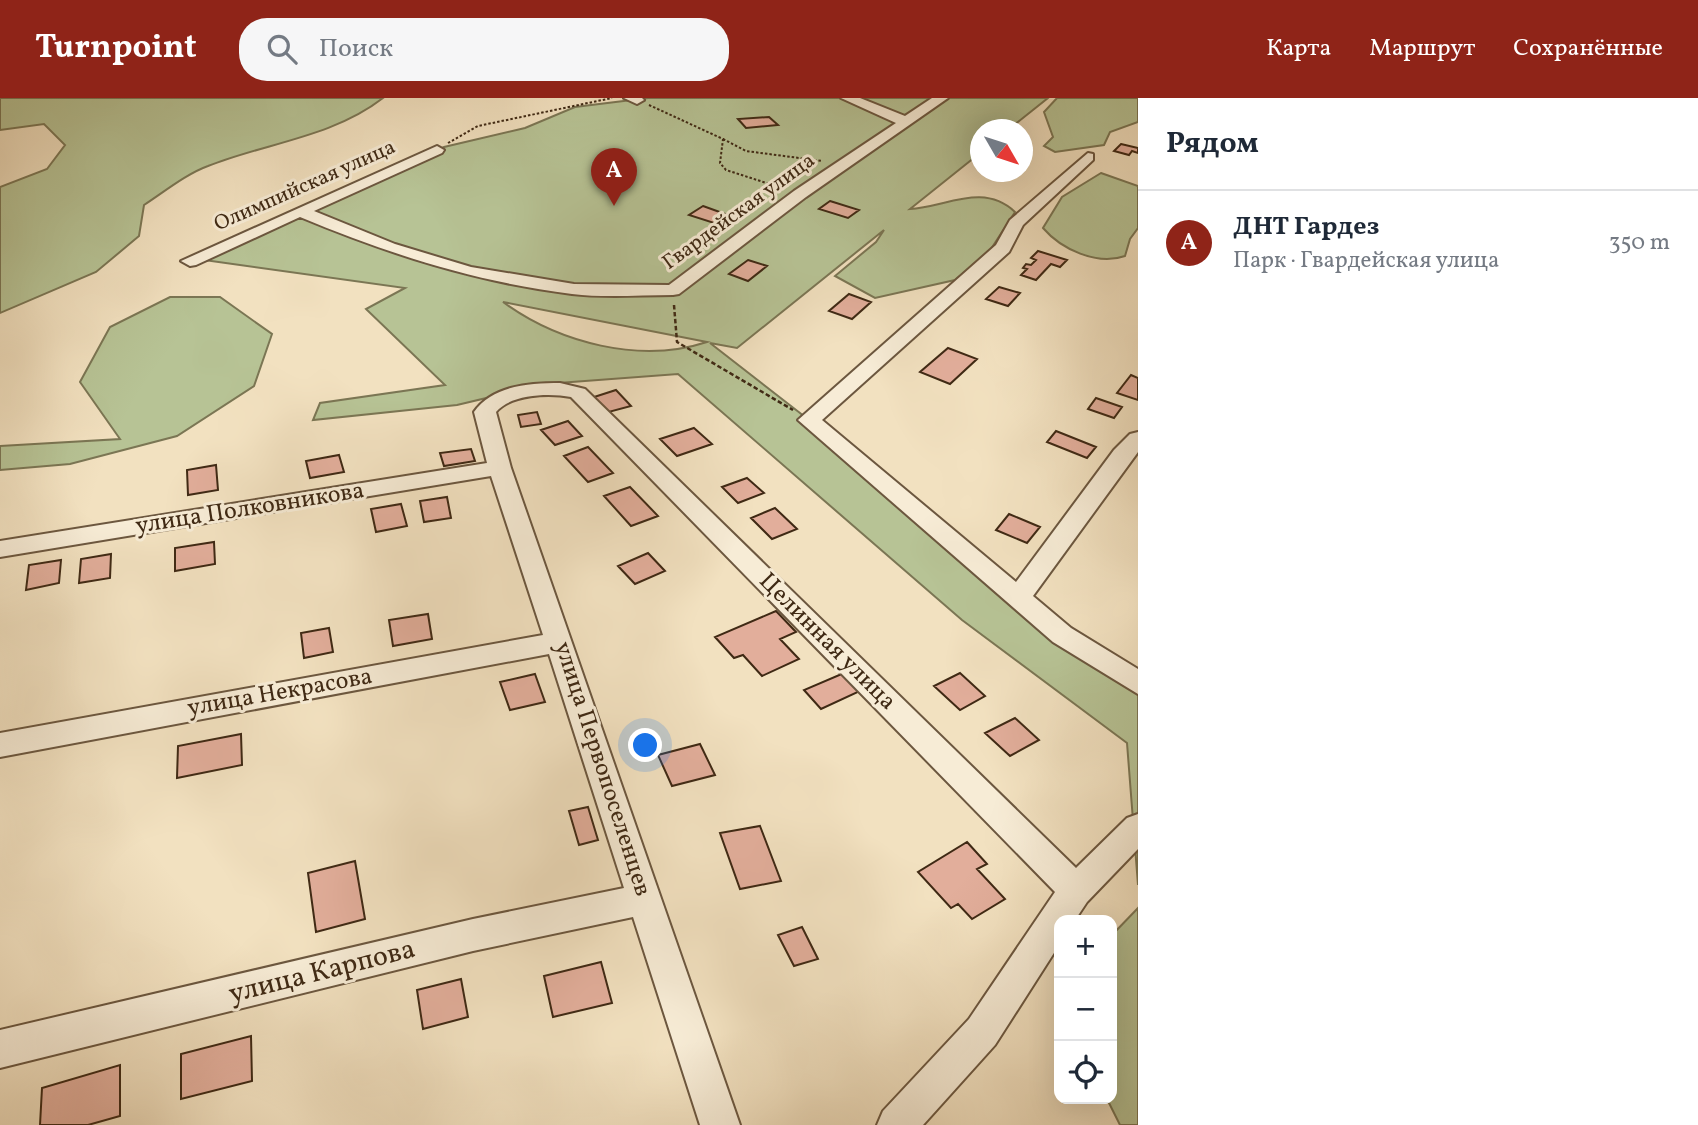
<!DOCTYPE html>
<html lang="ru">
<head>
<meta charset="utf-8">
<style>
  :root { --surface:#fff; --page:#f6f6f7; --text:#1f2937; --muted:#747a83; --line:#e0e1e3; --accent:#8f2418 }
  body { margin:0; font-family:Vollkorn,serif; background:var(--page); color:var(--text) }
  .controls { position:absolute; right:21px; bottom:21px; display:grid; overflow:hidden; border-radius:14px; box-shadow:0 7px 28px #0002 }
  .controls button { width:63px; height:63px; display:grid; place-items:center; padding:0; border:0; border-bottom:2px solid var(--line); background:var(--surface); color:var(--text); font:35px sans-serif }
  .compass { position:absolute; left:970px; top:21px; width:63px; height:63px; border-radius:50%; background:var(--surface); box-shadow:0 7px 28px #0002; rotate:129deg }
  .you { position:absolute; left:646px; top:648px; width:24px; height:24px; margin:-18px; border:5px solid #fff; border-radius:50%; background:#1a73e8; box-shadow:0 0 0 10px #1a73e833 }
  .badge { display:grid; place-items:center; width:46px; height:46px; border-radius:50%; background:var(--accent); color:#fff; font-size:23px; font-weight:700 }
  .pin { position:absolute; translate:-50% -58px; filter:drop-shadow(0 2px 4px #0008) }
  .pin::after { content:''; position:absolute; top:37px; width:24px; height:21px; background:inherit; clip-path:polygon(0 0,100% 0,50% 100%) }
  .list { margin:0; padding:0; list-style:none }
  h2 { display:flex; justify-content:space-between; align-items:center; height:91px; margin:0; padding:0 28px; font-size:30px }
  h2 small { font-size:23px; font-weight:400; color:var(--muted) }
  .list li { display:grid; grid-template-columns:46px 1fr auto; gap:21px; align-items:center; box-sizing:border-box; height:105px; padding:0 28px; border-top:2px solid var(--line) }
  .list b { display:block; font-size:26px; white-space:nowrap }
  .list p { margin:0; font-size:23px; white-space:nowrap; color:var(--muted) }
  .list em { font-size:23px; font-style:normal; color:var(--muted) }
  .icon { flex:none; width:38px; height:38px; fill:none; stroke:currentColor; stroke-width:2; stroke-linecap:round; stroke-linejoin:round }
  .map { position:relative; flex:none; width:1138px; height:1027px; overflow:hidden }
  header { display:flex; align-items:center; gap:42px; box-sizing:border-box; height:98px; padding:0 35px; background:var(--accent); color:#fff }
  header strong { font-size:33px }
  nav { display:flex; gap:38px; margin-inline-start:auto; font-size:24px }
  .search { width:490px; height:63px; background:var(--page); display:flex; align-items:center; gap:18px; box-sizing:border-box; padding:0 24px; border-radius:28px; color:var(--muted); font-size:26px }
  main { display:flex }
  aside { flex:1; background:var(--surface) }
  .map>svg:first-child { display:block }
</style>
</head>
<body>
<header>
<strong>Turnpoint</strong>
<div class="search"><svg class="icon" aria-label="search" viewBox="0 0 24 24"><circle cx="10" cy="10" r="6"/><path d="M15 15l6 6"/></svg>Поиск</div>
<nav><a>Карта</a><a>Маршрут</a><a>Сохранённые</a></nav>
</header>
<main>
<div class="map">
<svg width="1138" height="1027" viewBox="0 0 1138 1027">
  <rect width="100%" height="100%" fill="#f2e1c0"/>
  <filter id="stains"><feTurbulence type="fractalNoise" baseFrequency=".00286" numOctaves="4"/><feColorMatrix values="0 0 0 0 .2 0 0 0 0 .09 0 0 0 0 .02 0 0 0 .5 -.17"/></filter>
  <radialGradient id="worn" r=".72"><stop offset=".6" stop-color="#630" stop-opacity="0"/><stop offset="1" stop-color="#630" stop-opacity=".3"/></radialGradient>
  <path fill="#b7c395" stroke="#7b7654" stroke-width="2" fill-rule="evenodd" d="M0,0H383C333,39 266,45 208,68C186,76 164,94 144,107L139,138L96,174L0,215V89L47,71L65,47L44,26L0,32Z
    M648,0H1048L1009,31L981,32L980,55L910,111C946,109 983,84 1015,114L989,154L955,182L875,200L835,178L876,144L884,132L737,250L710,245L809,322L1138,593V787L1127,645L962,522L678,276L545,286L457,307L313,322L320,305L445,287L366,211L405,190L197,161L444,49L525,30L575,9ZM503,204L707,244C640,266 559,245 503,204Z
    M1057,0H1138V24L1110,34L1104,47L1055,54L1044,48L1053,39L1044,14Z
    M1101,75L1138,88V130L1130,141L1125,158C1097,168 1061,151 1043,130L1062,99Z
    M170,199H220L272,236L254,288L177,338L70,366L0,372V348L120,341L80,284L110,229Z
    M1138,810V1027H1120L1107,1001H1112V837Z"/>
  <path fill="#e2ae9b" stroke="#3f2914" stroke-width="2" d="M769,19L778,27L746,30L738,21Z
    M1121,46L1138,50V55L1132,53L1129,57L1114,53Z
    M830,103L859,112L848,120L819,111Z
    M703,108L728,117L714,125L689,117Z
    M1038,153L1067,162L1060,169L1051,166L1036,182L1021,177L1027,171L1023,170L1026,166L1031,167L1036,162L1031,160Z
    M748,162L767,168L748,183L729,176Z
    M999,189L1020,195L1008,208L986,201Z
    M849,196L871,204L852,221L829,213Z
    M948,250L977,261L950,286L920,274Z
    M1131,277L1138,280V302L1117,295Z
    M616,292L631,308L605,315L591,300Z
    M1096,300L1122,309L1114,320L1088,311Z
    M537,314L541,326L521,329L518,317Z
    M568,323L582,338L555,347L541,332Z
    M694,330L712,346L677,358L660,341Z
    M1056,333L1096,349L1087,360L1047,344Z
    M588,349L613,375L588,384L564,358Z
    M471,351L475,363L444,368L440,355Z
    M339,357L344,374L310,380L306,363Z
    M216,367L218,392L188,397L187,372Z
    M747,380L764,395L738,405L722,389Z
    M630,389L658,418L631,428L604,398Z
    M447,399L451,420L424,424L420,403Z
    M401,406L407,428L376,434L371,411Z
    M775,410L797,431L772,441L751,420Z
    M1009,416L1040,429L1027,445L996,432Z
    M214,444L215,466L175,473V450Z
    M648,455L665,473L635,486L618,468Z
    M111,456L110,480L79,485L81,461Z
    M61,462L59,485L26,492L29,467Z
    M776,513L796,534L780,541L799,561L762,578L743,557L734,560L715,539Z
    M428,516L432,541L393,548L389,522Z
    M329,530L333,554L304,560L301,535Z
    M844,575L860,593L821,611L804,592Z
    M960,575L985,598L960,612L934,588Z
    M535,576L545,604L510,612L500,584Z
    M1015,620L1039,642L1010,658L985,635Z
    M241,636L242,667L177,680L178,648Z
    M700,646L715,677L672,688L658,657Z
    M588,709L598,742L579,747L569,713Z
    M760,728L781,783L740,791L720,735Z
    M967,744L987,766L977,771L1005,801L972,821L958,806L951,810L918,774Z
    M355,763L365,821L316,834L308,775Z
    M802,829L818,861L794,868L778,837Z
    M601,864L612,905L553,919L544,878Z
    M461,881L468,919L423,931L417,892Z
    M251,938L252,983L181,1001V956Z
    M120,967V1018L88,1027H40L42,990Z"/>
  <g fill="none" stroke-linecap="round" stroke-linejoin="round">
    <g stroke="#6c573f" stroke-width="4">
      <path id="minor" d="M624,0H642L644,2L637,6Z
        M841,0H860L905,18L932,0H948L806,99L679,196L673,197C640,197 604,200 572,196C476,184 389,156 300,119L196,167L190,168L181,163L437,48L444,52L442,55L314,113L395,146L471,169L574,186L669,187L794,93L896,25Z
        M1088,55L1093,56V62L1023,127L1009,154L822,322L1016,484L1114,352L1130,336L1138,334V354L1033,498L1071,530L1138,571V596L1053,544L798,322L996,147L1010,122Z
        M560,285L585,291L1076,770L1127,720L1138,716V751L1087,804L1075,822H1059V847L995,947L923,1027H877L883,1013L969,921L1055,794L571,299C549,295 511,296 496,314L511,370L740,1027H700L633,819L473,853L0,970V932L473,821L624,790L549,556L0,659V635L543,537L491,378L0,459V443L487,365L474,314C493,287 530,285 560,285Z"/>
    </g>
    <path stroke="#3f2914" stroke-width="2" stroke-dasharray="2.5 2" stroke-linecap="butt" d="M649,7L723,41L720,65L726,72L782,90
      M723,41L746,53L822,63
      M448,45L478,28L612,0"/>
    <path stroke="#3f2914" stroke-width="2.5" stroke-dasharray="4.5 2.5" stroke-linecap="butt" d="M674,207L677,244L793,312"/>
    <use href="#minor" fill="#f7ecd6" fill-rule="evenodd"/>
  </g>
  <g text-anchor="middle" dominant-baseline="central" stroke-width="6" stroke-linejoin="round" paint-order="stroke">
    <g font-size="21" fill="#3f2914" stroke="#f7ecd6">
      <text transform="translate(305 88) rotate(-24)">Олимпийская улица</text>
      <text transform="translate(739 114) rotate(-36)">Гвардейская улица</text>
    </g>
    <g font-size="24" fill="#3f2914" stroke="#f7ecd6">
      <text transform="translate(250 411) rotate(-9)">улица Полковникова</text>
      <text transform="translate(827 544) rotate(45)">Целинная улица</text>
      <text transform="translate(280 595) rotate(-10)">улица Некрасова</text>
      <text transform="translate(602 671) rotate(72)">улица Первопоселенцев</text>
    </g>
    <g font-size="28" fill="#3f2914" stroke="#f7ecd6">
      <text transform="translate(322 874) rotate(-14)">улица Карпова</text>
    </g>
  </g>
  <rect width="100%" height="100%" filter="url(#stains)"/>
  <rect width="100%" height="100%" fill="url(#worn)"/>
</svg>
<div class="controls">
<button>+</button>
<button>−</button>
<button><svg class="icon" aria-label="locate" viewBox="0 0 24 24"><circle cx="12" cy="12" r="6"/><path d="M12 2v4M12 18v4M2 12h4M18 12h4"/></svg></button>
</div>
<svg class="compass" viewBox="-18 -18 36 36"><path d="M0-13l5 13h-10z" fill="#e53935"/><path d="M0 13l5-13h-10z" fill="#747a83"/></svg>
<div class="you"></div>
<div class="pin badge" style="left:614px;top:108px">A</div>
</div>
<aside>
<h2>Рядом<small></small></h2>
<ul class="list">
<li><span class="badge">A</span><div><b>ДНТ Гардез</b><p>Парк · Гвардейская улица</p></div><em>350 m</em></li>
</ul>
</aside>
</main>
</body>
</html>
